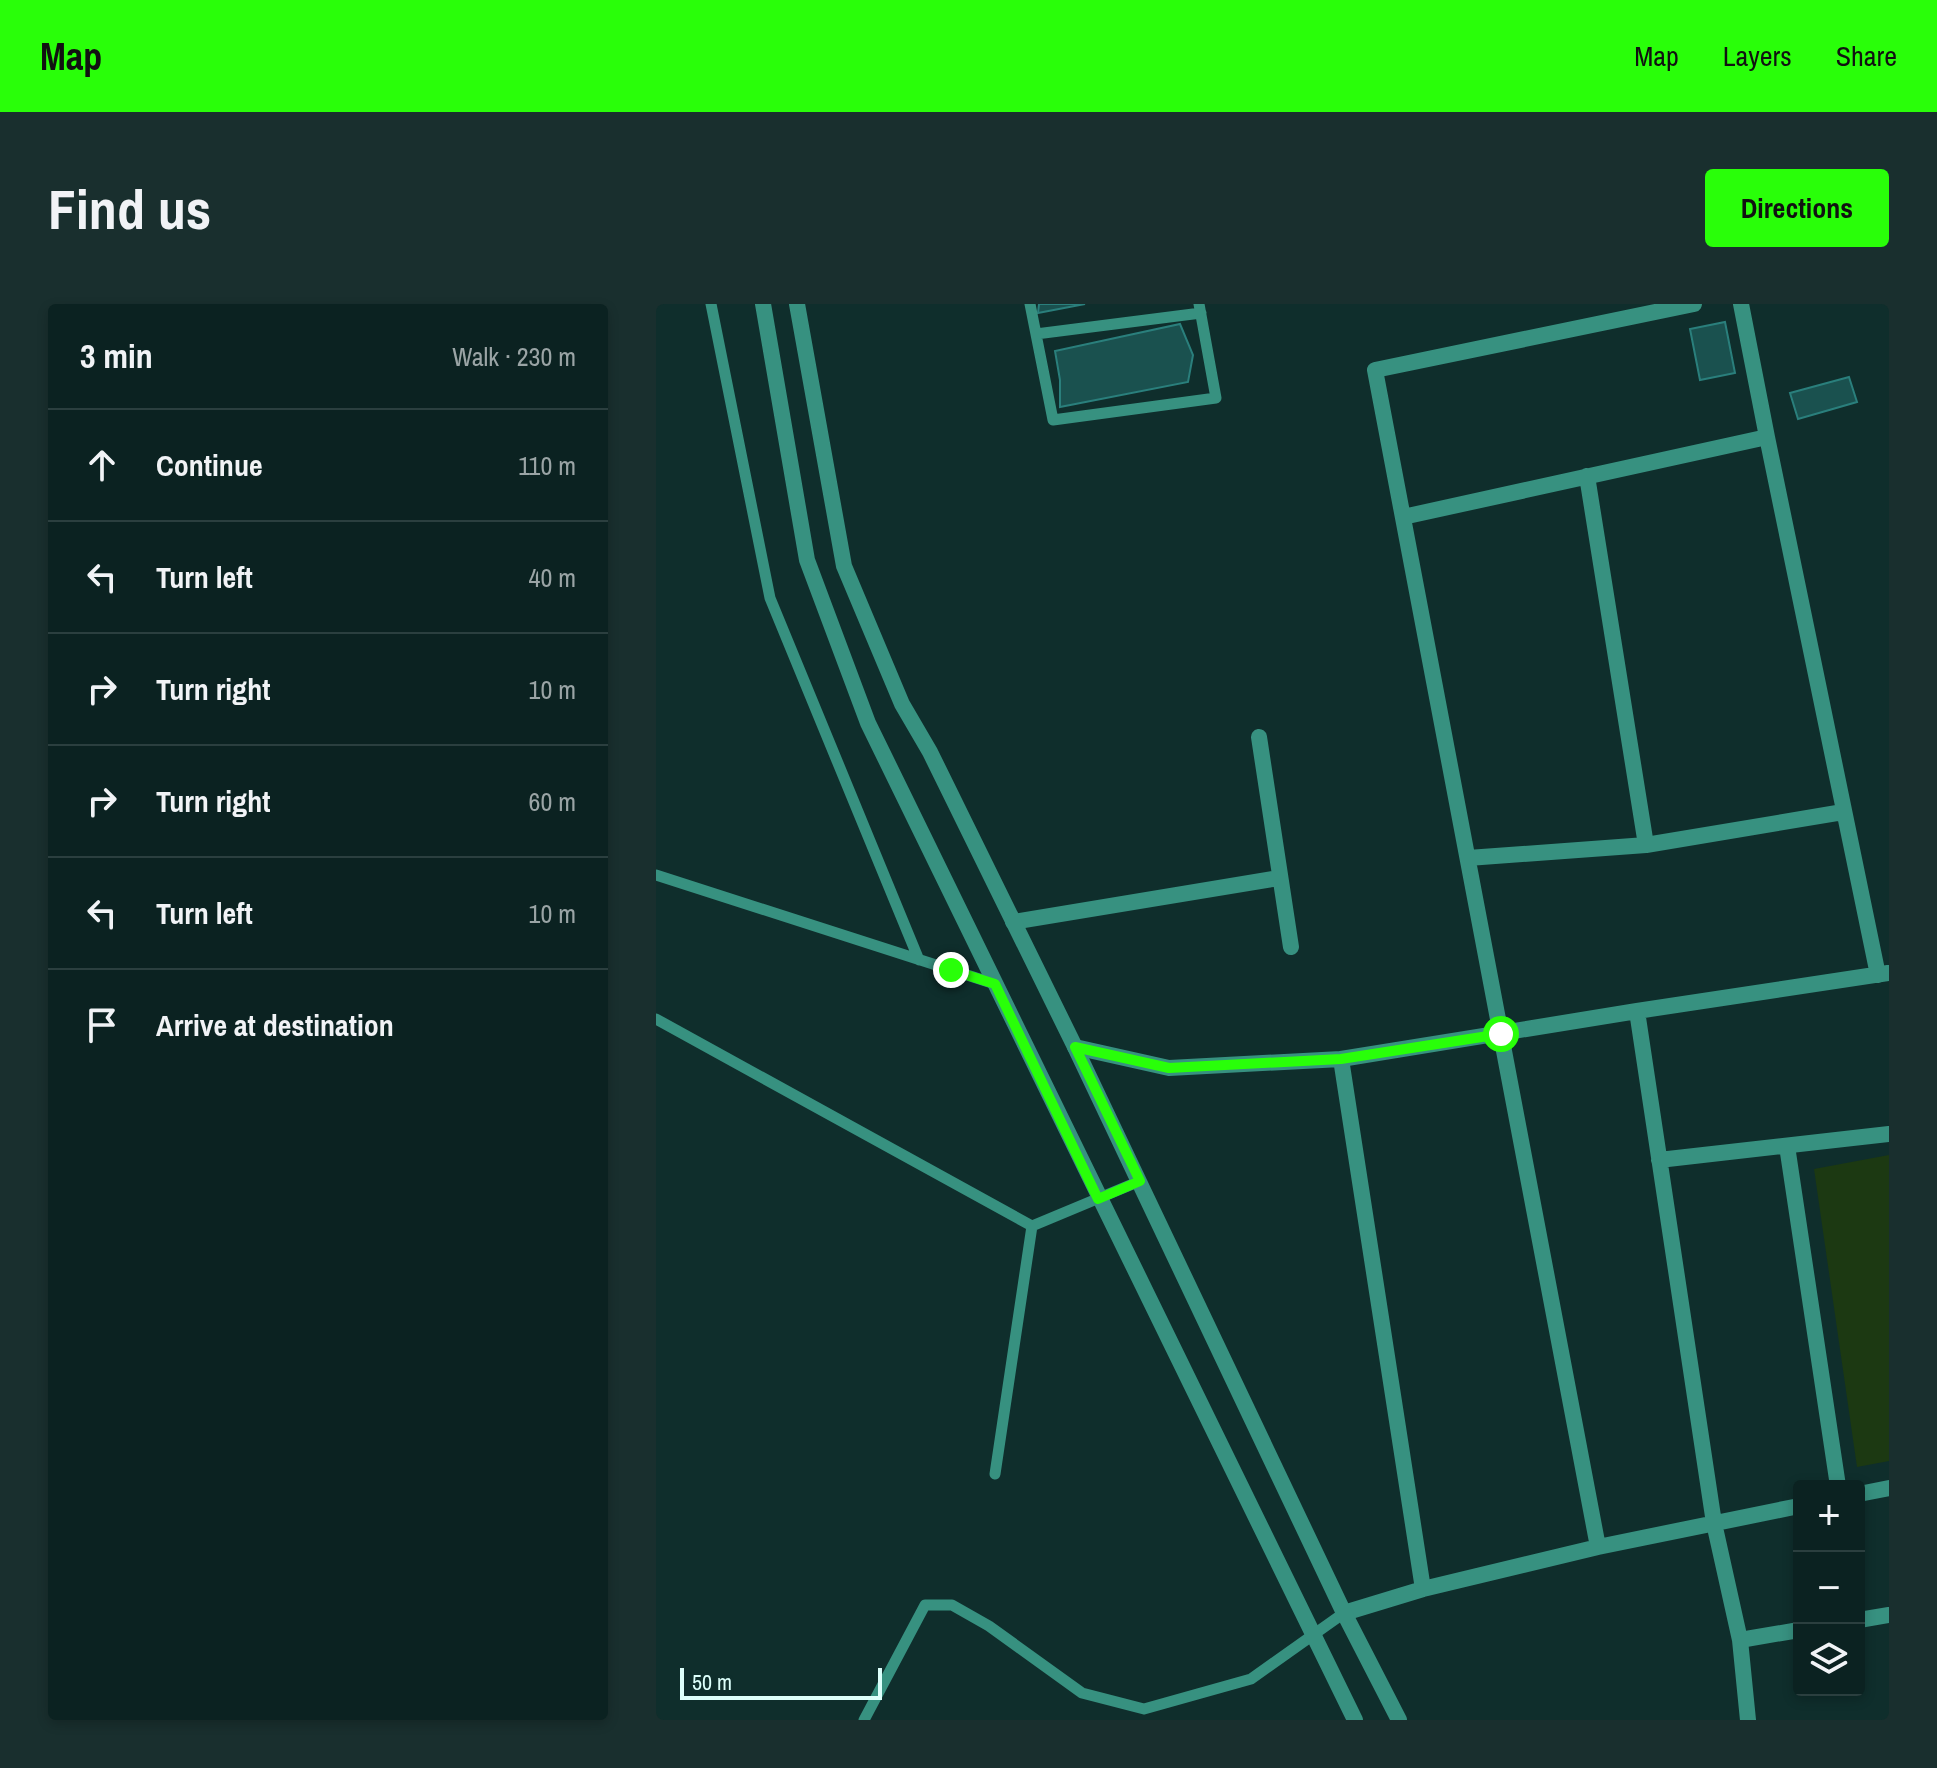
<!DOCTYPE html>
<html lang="en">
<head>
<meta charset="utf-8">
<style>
  :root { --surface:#0b2221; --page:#192f2e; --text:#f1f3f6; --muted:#9aa4a5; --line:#2b3f3f; --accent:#29ff09 }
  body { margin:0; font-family:"Archivo Narrow",sans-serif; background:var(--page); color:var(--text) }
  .controls { position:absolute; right:24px; bottom:24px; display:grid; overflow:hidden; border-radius:8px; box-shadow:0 4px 12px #0003 }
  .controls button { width:72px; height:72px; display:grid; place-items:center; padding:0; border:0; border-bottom:2px solid var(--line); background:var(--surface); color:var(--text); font:40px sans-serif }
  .scale { position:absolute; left:24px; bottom:20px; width:202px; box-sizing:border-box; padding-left:8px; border:4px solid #ddfffb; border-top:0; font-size:22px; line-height:28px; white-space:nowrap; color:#ddfffb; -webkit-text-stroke:6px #0f2e2c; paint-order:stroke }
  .stop { position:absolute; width:24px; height:24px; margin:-18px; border:6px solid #29ff09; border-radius:50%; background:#fff }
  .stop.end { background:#29ff09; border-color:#fff; box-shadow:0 2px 8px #0008 }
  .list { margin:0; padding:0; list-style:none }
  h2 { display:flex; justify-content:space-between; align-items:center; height:104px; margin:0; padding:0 32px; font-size:34px }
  h2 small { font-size:26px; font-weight:400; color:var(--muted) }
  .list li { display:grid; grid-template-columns:52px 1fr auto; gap:24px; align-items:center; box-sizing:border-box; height:112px; padding:0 32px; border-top:2px solid var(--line) }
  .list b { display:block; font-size:30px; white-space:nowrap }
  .list em { font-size:26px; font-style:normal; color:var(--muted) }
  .icon { flex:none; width:44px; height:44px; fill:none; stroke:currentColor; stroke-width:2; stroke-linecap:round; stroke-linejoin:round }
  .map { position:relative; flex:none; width:1233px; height:1416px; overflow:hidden; border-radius:8px }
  header { display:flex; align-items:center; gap:48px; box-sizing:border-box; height:112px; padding:0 40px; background:var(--accent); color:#111 }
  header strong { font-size:38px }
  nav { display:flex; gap:44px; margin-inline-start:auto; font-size:28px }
  .intro { display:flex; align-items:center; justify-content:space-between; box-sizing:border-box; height:192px; padding:0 48px }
  h1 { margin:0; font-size:56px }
  .button { padding:20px 36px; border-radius:8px; background:var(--accent); color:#111; font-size:28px; font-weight:700 }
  main { display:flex; gap:48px; padding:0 48px }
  aside { flex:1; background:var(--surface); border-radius:8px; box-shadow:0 4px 12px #0003 }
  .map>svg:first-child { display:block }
</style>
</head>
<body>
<header>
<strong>Map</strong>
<nav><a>Map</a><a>Layers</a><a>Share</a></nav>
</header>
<div class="intro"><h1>Find us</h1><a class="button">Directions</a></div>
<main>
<aside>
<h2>3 min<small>Walk · 230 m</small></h2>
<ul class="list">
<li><svg class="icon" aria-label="ahead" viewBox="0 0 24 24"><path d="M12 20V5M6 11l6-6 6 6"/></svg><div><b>Continue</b></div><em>110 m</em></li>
<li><svg class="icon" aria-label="left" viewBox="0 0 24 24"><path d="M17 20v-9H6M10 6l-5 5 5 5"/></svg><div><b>Turn left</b></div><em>40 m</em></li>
<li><svg class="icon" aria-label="right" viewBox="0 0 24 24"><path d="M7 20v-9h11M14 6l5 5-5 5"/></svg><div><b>Turn right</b></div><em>10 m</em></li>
<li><svg class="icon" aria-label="right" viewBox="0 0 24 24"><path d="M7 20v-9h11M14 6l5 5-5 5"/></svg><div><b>Turn right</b></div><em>60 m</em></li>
<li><svg class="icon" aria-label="left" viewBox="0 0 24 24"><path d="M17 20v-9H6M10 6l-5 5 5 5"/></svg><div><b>Turn left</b></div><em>10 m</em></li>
<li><svg class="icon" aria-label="arrive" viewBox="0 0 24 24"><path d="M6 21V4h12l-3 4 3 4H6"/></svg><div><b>Arrive at destination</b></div></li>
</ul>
</aside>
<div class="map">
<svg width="1233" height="1416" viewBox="0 0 1233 1416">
  <rect width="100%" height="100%" fill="#0f2e2c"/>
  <path fill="#1c3912" d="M1233,851V1157L1201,1163L1158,865Z"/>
  <path fill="#1a514f" stroke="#2a7f7c" stroke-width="2" d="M383,0H429L382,9Z
    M1069,18L1079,69L1044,76L1034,25Z
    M524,20L537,51L532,78L404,103V76L399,47Z
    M1193,73L1201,98L1142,115L1134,89Z"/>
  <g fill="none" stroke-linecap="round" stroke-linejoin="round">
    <path stroke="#379180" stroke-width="11" d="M55,0L114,294L263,656
      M374,0L397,116L560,94L543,0
      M380,30L545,9
      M0,571L339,680
      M0,715L376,922L484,877
      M339,1170L376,922
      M208,1416L269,1301H296L333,1322L426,1389L488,1405L595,1375L688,1309"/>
    <path stroke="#379180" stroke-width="16" d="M1085,0L1111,133
      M931,172L990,541L1187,508
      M747,213L1111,133L1222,671
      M603,433L635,643
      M812,554L990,541
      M357,618L623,574
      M981,707L1232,669
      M419,743L513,764L685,755
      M1131,842L1182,1182
      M1003,856L1233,830
      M1203,1190L1233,1184
      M942,1243L1143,1202
      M767,1285L685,755L981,707L1058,1219L1084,1336L1143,1326
      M688,1309L767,1285L942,1243L719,66L1038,0
      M1203,1316L1233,1311
      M1084,1336L1092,1416"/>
    <path stroke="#379180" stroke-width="16" d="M107,0L151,256L212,419L699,1416
      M141,0L188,262L246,400L274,448L419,743L688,1309L743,1416"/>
  </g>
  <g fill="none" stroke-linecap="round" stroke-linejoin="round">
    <path stroke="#29ff09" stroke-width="10" d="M295,666L339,680L442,895L484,877L419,743L513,764L685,755L845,730"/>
  </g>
</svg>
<div class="controls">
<button>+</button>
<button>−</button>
<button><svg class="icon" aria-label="layers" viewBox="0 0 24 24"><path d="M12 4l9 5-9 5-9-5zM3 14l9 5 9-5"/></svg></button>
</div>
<div class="scale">50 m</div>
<div class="stop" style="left:845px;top:730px"></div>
<div class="stop end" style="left:295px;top:666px"></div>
</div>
</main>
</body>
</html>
